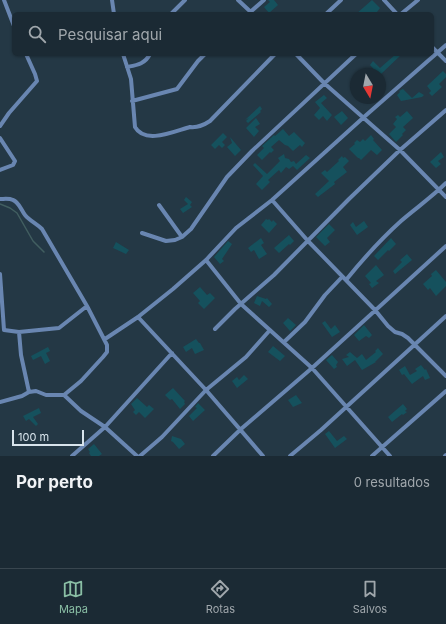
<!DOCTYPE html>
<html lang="pt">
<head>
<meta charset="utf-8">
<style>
  :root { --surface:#1b2a34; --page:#283640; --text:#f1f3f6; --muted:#a0a7ac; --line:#39464f; --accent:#8abfa5 }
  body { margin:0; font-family:Inter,sans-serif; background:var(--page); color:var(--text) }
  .compass { position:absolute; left:350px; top:68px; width:36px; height:36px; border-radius:50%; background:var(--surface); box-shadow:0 1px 3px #0004; rotate:170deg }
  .scale { position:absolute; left:12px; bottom:10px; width:72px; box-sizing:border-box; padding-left:4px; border:2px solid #d8e4ec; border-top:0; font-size:11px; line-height:14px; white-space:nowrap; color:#d8e4ec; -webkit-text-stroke:3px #243845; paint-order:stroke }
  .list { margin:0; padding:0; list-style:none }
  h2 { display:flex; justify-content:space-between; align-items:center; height:52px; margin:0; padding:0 16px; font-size:17px }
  h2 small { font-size:13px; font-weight:400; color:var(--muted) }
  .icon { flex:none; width:22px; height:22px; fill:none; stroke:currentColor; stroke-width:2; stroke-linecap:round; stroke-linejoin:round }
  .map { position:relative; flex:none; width:446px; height:456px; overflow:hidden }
  .search { position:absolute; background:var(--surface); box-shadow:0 1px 3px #0004; left:12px; right:12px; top:12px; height:44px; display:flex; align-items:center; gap:10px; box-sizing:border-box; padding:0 14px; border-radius:6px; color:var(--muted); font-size:15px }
  .sheet { height:112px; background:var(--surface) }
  nav { display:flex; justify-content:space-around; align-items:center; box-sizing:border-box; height:56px; border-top:1px solid var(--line); background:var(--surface); font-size:11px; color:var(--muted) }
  nav a { display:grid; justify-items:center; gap:2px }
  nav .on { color:var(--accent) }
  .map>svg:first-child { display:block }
</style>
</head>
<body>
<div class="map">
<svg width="446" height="456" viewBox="0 0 446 456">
  <rect width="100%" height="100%" fill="#243845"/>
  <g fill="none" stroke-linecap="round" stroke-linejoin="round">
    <path stroke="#415e60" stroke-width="1.5" d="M0,204L10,208L17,213L33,241L44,252"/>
  </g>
  <path fill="#15515d" d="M268,0H274L278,5L269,13L264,7L270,2Z
    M372,0L380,8L377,12L374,14H356Z
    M396,54H402L381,74H378L370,65L373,61L380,68Z
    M443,71L446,74V77L439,84L442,87L432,96L429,93L431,91L427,86Z
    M403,89L412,98L419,92L424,95L422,97L401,101L397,95L400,92L399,91Z
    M324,95L327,98L321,103L332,115L327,121L323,116L319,120L314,115L320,108L315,102Z
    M260,106L262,109L260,111L261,112L248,123L246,121L249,118L245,120Z
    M342,111L348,118L341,125L334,117Z
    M407,111L413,118L403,127L406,130L402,134L403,135L396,142L389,134L396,127L393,124L397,119L395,117L398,115L400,117Z
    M256,118L260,124L255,127L259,131L254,137L246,128Z
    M283,129L289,136L294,132L305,143L302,147L300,145L293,151L288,146L285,145L279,140L271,147L274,150L271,153L270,152L262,160L257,155L264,148L262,146L274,135L275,136Z
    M223,133L227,137L222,142L225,145L222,148L219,145L215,149L211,145Z
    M371,135L374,139L373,140L382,150L377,155L371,150L361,160L359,158H358L349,149L355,144L354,143L357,140L360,142L363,139L365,141Z
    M230,137L241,150L235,156L227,147L232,143Z
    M441,152L444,157L438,161L441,164L436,168L430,162Z
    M284,154L285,158L289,159L291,162L294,161L296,164L306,155L310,158L297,170L293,166L289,169L286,167L281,173L279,170L268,180L270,182L262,190L256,184L263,176L253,165L255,163L267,174L280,161L278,158Z
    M342,156L343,158L345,157L349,161L343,167L347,172L334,182L335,184L318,197L315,194L329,181L321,173L325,170L327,172L339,161L338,160Z
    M186,197L192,202L190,205L192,207L183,213L180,209L188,204L184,200Z
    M266,219L268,220L269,219L272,222L273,220L277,224L269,233L261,225Z
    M364,221L368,227L357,235L350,225L353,222L356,227Z
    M329,224L335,230L327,238L330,242L325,246L316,237Z
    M289,235L294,241L290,245L289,244L279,253L274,248Z
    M261,238L264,243L261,245L267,254L259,259L254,250L251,252L248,248Z
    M391,238L396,244L389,251L388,250L378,260L374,256Z
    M228,241L232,244L222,259L224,261L220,264L214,257Z
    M116,242L129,250L126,254L113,248Z
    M407,254L412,260L395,274L393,271L402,262L400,260Z
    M376,265L384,275L376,281L379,283L372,288L369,284L371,283L365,276Z
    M436,270L446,282V286L436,296L430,288L428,290L423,284L432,276L431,274Z
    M200,287L207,295L210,293L215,298L204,309L198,303L200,301L193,293Z
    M257,296L266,299L267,298L272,304L269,307L262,301L260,306L254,303Z
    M288,318L296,325L290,331L283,323Z
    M325,321L331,329L335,325L340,332L332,337L322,323Z
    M364,325L372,335L369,338L366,336L359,341L354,335Z
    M196,339L199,343H200L204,350L195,354L192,348L186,352L183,347Z
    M273,346L285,356L280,361L268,352Z
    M48,347L50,351L46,353L50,361L45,364L41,356L33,360L31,356Z
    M378,348L383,354L375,362H376L362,370L355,360L347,366L342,359L349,357L346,355L350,352L357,358L362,354L366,360L376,352L375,351Z
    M332,355L338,362L336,365L337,367L334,369L326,360Z
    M421,365L425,370L426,369L430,378L425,380L423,376L412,384L404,374L402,375L399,370L405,366L410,375L417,371L415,369Z
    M244,375L248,379L237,388L232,381L237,377L239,380Z
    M173,388L185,401L184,402L185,404L180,409L172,399L170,400L165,395Z
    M296,395L302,403L293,407L288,400Z
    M137,398L147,407L149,405L154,409L145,418L139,412L136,415L133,412L135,410L131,404Z
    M198,403L205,410L193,421L189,416L197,408L195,407Z
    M403,404L407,409L405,411L407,412L403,415L402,414L392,422L388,417Z
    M39,408L41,413L33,417L38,424L36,426L29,419L26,421L23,416Z
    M329,431L337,441L344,436L347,439L335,448L325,434Z
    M172,436L181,439L185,444L179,449L173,442L171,441Z
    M94,444L102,454L99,456H91L89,453L90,452L88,449Z"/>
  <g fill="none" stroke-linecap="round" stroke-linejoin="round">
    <path stroke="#6986b1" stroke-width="4" d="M4,0L14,26
      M112,0L114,14
      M238,0L253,14
      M384,0L397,14
      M171,14L185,0
      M248,14L264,0
      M326,14L341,0
      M401,14L418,0
      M432,47L446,61
      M123,54L131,79L135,127C145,145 175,131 190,127C198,128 204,125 210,121L275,54
      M296,54L324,83L400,150L446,197
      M127,67C137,65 145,64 150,54
      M132,101L177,89L198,61L205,54
      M0,126L9,113L37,81L35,74L26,54
      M0,138L15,161L13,165L0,170
      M0,199C4,199 9,198 13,200C19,202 21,210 25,215C30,221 37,224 42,229L87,306L107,345V352L103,357L81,381L64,395
      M272,200L308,241L375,310L388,326L395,332L402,334L408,338L446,376
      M159,205L182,237
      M142,233L166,241L175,240L182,237L191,229L227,177L252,151L356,54
      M206,260L241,304L312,368L390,456
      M0,274L4,330L19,332
      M346,280C363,259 381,239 401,221C416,208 432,197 446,183
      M138,317L206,390L263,456
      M215,329L235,309L274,275L349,199L400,150L446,110
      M105,339L138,317L173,289L206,260L236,228L272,200L364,117L446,45
      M284,342L305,322L325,295L342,277
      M29,392L21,355L19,332L59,328L87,306
      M0,402L22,396L29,392L36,391L46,395H64L81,411L105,427L137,456
      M72,456L105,427L172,353
      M140,456L162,437L206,390L246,357L270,330
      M213,456L241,429L312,368L446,246
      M290,456L321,430L446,316
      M372,456L446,391
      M445,456L446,455"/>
  </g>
</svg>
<svg class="compass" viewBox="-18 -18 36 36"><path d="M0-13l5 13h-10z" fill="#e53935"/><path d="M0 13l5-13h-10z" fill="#a0a7ac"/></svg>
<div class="scale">100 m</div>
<div class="search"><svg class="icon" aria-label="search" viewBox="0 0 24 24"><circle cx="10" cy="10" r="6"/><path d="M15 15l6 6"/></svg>Pesquisar aqui</div>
</div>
<section class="sheet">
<h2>Por perto<small>0 resultados</small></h2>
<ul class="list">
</ul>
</section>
<nav>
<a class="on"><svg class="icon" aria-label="map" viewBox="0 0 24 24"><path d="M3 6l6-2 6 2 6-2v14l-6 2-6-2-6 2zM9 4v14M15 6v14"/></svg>Mapa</a>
<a><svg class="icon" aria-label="directions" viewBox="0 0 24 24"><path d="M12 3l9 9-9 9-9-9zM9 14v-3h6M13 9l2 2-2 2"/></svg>Rotas</a>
<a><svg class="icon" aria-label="saved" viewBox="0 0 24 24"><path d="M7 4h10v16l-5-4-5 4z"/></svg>Salvos</a>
</nav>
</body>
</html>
